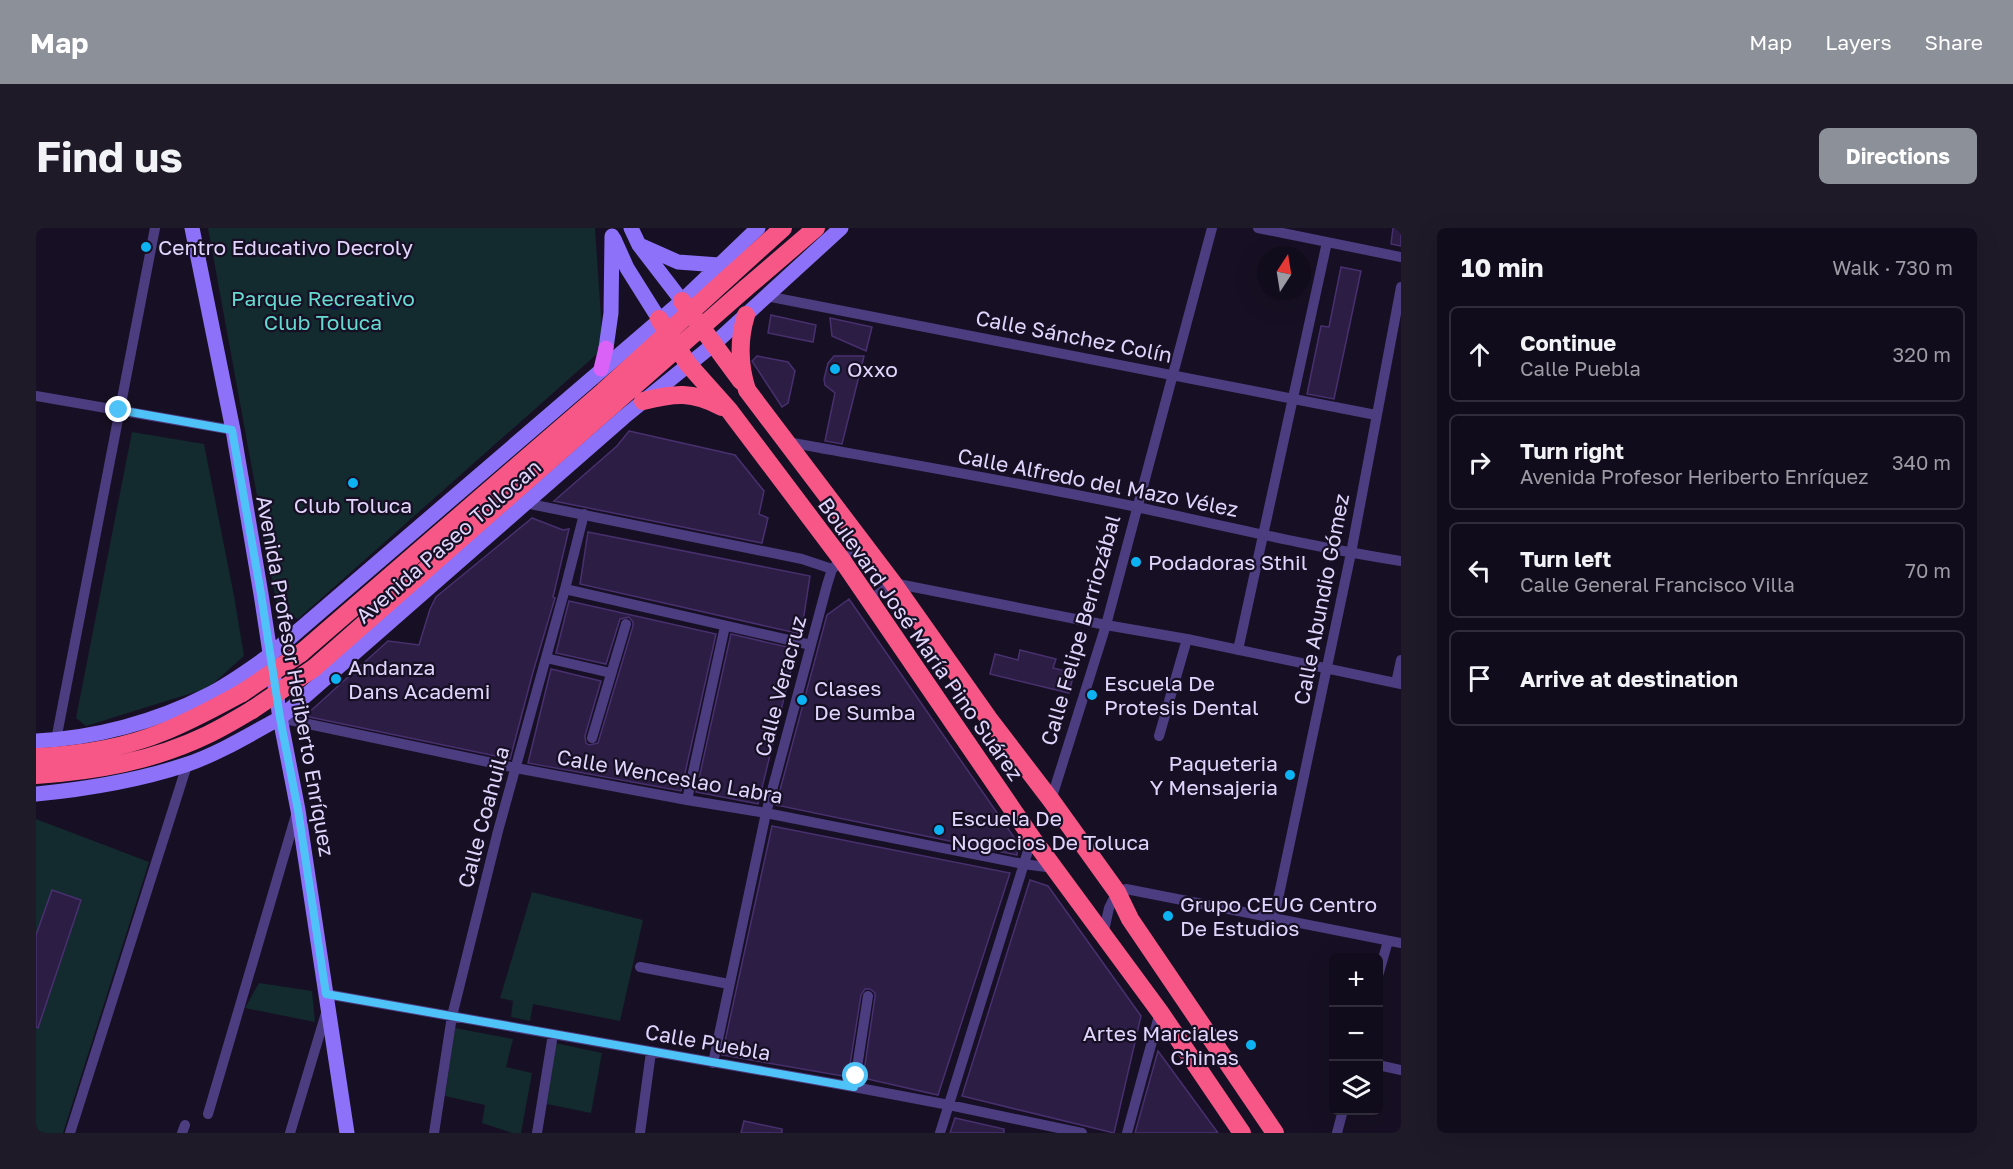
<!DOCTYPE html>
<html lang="en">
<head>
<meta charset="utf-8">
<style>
  :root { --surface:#110c1b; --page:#1e1a28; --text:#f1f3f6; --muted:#9c9ba3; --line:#302c3a; --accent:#8c9099 }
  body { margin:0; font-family:"Golos Text",sans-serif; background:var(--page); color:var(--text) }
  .controls { position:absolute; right:18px; bottom:18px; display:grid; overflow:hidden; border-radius:9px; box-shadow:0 6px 24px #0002 }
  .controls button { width:54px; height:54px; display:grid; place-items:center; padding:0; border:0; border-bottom:2px solid var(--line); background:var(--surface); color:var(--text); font:30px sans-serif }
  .compass { position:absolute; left:1221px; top:18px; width:54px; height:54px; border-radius:50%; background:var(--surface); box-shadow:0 6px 24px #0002; rotate:12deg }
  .stop { position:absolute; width:18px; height:18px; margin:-14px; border:4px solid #4fc3f7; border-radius:50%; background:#fff }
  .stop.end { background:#4fc3f7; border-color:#fff; box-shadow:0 2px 6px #0008 }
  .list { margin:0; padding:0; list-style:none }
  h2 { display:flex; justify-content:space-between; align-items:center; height:78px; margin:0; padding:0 24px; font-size:26px }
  h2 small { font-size:20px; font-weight:400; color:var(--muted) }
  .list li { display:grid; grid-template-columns:39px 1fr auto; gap:18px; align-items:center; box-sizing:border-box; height:96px; margin:0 12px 12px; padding:0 12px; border:2px solid var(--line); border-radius:9px }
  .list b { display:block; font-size:22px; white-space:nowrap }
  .list p { margin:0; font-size:20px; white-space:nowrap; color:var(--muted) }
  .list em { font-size:20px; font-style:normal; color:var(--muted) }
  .icon { flex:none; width:33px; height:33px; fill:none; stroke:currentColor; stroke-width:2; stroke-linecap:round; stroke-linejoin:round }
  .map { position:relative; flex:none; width:1365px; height:905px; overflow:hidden; border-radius:9px }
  header { display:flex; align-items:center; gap:36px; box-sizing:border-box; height:84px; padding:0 30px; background:var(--accent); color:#fff }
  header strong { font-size:28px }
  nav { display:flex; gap:33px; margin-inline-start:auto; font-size:21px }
  .intro { display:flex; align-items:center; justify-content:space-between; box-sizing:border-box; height:144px; padding:0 36px }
  h1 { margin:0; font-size:42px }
  .button { padding:15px 27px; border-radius:9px; background:var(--accent); color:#fff; font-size:21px; font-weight:700 }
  main { display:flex; gap:36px; padding:0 36px }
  aside { flex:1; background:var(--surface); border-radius:9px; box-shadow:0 6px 24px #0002 }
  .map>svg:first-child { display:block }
</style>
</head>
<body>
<header>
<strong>Map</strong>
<nav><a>Map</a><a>Layers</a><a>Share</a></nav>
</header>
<div class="intro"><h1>Find us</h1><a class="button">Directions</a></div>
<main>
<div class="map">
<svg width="1365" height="905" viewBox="0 0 1365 905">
  <rect width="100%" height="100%" fill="#171024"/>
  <path fill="#132a2e" d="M172,0H559L566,103L561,126L262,391L242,383Z
    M96,204L168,216L198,368L208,428L172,460L50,498L40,490Z
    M0,591L113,634L27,905H0Z
    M496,664L607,692L584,793L497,776L494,793L475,789L477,773L464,770Z
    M223,755L276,763L279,794L209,780Z
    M419,800L477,811L470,839L496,845L485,905H476L446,895L449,877L409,868Z
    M519,815L566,825L555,885L511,876Z"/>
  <path fill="#0d1641" d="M292 75a7 7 0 1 1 14 0a7 7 0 1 1-14 0Z"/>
  <path fill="#2c1d44" stroke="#48306f" stroke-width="1.5" d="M1357,0H1365V18L1355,16Z
    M1305,39L1325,43L1298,171L1271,166L1285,98L1293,99Z
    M735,87L780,97L777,114L732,105Z
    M794,90L836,99L830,123L796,108Z
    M721,128L752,134L759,143L752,175L746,179L716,133Z
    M798,128H828L806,216L789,213L799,165L789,157L788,151L792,135Z
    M593,203L699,227L728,263L723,286L732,290L726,315L518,273L581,218Z
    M496,290L527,302L533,301L517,369L519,370L497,444L474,531L269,488L352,413L383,417L394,381L400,369Z
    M552,304L774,348L765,406L544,356Z
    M813,371L982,615L981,627L740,577L791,387Z
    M533,373L680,406L645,563L492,535L515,441L565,453L549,508L550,515L553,517L562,515L597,398V394L593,389L584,391L570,436L520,425Z
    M695,406L760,421L722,576L660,564Z
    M984,422L1020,431L1017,440L1038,445L1033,465L954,446L959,426L982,432Z
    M736,598L974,645L902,867L827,850L839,769V765L834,761H829L825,767L812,849L686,827Z
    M994,652L1012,658L1105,788L1078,905L926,868Z
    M16,662L45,672L2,800L0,799V707Z
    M1122,823L1182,905H1099Z
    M919,890L968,901V905H914Z
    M708,893L746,901V905H705Z"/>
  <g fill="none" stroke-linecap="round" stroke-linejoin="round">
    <path stroke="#4c3d81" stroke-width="10" d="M1222,0L1365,29
      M730,68L1340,187
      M0,168L197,202
      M751,214C868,235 985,255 1101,279C1189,298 1276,319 1365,333
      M489,275L766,331L796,341
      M529,361L775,417
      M834,372L857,355L1070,397L1151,411L1365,456
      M1202,422L1291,14
      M510,430L575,445
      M1360,455L1365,432
      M244,490L480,540L651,572L730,585L987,636L1018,640
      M1123,508L1151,411
      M556,510L590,396
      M20,512L119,0
      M651,572L689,398
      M1015,572L1070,397L1176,0
      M1238,690L1315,325L1365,59
      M1067,707L1073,680L1081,664L1090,661L1365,715
      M604,739L693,756
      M1342,748L1352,713
      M290,766L818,859L913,877L1046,905
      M677,835L730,585L791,357L796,341L827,316
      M1342,837L1365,842
      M818,859L832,768
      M172,886L260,587
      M34,905L151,537
      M146,905L149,897
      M254,905L290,785
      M398,905L416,788L462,603L529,361L548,286
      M501,905L517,806
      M604,905L615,824
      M904,905L996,610
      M1091,905L1124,784
      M1301,905L1307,882"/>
    <path stroke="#8d71f8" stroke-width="15" d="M156,0L197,202L225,366L244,490L262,582L311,905
      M595,0L603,17L646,73
      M578,11L591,40L623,91
      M606,18L642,34L683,37
      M570,120L575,85L576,8
      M0,513C59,510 120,494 172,467C194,456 214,441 234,427L646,73L722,0
      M0,566C51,561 100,553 149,537C182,526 213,507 244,490L588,189L678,116L805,0"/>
    <path stroke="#da62f7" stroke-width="15" d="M565,141L570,120"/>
    <path stroke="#f75787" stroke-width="18" d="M695,47L747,0
      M710,60L780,0
      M646,73L705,153
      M710,87C702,113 703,137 711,162L857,355L953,491L1015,572L1081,664L1094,691L1239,905
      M623,91L652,136L693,182L806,332L996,610L1124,784L1206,905
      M607,173C639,165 656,163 686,179
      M265,425L569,162
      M278,440L579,175
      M0,529C42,527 88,520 127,504C155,493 180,479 206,465
      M0,547C60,543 117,533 171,507C186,500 201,491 216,482"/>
    <path stroke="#f75787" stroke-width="18" d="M569,162L695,47
      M579,175L710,60
      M206,465L265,425
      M216,482L278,440"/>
  </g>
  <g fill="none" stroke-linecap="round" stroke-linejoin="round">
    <path stroke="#4fc3f7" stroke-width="8" d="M83,182L196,202L225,366L244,490L262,582L290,766L818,859L820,848"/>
  </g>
  <g fill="#0cb2f2" stroke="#171024" stroke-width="2">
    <circle cx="110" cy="19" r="6"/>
    <circle cx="799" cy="141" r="6"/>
    <circle cx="317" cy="255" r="6"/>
    <circle cx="1100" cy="334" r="6"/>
    <circle cx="300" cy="451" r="6"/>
    <circle cx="1056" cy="467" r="6"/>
    <circle cx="766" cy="472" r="6"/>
    <circle cx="1254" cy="547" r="6"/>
    <circle cx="903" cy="602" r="6"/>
    <circle cx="1132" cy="688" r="6"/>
    <circle cx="1215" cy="817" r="6"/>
  </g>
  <g text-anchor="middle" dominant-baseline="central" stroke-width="4.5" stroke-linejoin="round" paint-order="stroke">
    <g font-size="21" fill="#e1d5fd" stroke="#171024" text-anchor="start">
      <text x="122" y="19">Centro Educativo Decroly</text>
      <text x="811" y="141">Oxxo</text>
      <text x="317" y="277" text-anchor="middle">Club Toluca</text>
      <text x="1112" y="334">Podadoras Sthil</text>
      <text x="312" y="439">Andanza<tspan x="312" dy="24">Dans Academi</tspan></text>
      <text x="1068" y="455">Escuela De<tspan x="1068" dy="24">Protesis Dental</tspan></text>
      <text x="778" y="460">Clases<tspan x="778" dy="24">De Sumba</tspan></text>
      <text x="1242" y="535" text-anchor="end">Paqueteria<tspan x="1242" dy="24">Y Mensajeria</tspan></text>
      <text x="915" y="590">Escuela De<tspan x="915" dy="24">Nogocios De Toluca</tspan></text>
      <text x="1144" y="676">Grupo CEUG Centro<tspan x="1144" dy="24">De Estudios</tspan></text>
      <text x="1203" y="805" text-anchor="end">Artes Marciales<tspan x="1203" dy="24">Chinas</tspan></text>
    </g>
    <g font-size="21" fill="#65dad1" stroke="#171024">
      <text x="287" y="70">Parque Recreativo<tspan x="287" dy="24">Club Toluca</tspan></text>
    </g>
    <g font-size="21" fill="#e1d5fd" stroke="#171024">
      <text transform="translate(1038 108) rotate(11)">Calle Sánchez Colín</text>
      <text transform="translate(1062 254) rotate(11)">Calle Alfredo del Mazo Vélez</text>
      <text transform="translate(412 313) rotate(-41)">Avenida Paseo Tollocan</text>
      <text transform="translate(1285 371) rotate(-79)">Calle Abundio Gómez</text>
      <text transform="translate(1044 402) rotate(-74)">Calle Felipe Berriozábal</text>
      <text transform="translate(885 411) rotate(55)">Boulevard José María Pino Suárez</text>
      <text transform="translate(260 448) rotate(80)">Avenida Profesor Heriberto Enríquez</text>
      <text transform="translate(744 458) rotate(-75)">Calle Veracruz</text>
      <text transform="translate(634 548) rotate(10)">Calle Wenceslao Labra</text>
      <text transform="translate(447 589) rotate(-75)">Calle Coahuila</text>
      <text transform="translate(672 814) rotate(10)">Calle Puebla</text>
    </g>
  </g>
</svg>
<div class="controls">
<button>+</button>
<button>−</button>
<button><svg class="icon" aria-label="layers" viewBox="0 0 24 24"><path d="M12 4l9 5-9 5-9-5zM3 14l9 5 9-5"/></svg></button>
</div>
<svg class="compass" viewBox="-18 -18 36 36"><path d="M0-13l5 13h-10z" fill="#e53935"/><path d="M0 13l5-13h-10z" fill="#9c9ba3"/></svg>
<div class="stop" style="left:820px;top:848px"></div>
<div class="stop end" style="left:83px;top:182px"></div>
</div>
<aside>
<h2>10 min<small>Walk · 730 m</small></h2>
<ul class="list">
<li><svg class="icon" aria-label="ahead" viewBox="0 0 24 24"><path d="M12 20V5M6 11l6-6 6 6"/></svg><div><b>Continue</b><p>Calle Puebla</p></div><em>320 m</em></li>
<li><svg class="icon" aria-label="right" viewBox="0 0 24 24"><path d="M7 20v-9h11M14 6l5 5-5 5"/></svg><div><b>Turn right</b><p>Avenida Profesor Heriberto Enríquez</p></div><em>340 m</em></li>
<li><svg class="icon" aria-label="left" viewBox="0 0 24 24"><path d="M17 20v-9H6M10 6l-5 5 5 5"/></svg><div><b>Turn left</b><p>Calle General Francisco Villa</p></div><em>70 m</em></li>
<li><svg class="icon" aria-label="arrive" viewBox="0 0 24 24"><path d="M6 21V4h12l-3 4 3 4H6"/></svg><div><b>Arrive at destination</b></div></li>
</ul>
</aside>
</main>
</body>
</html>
